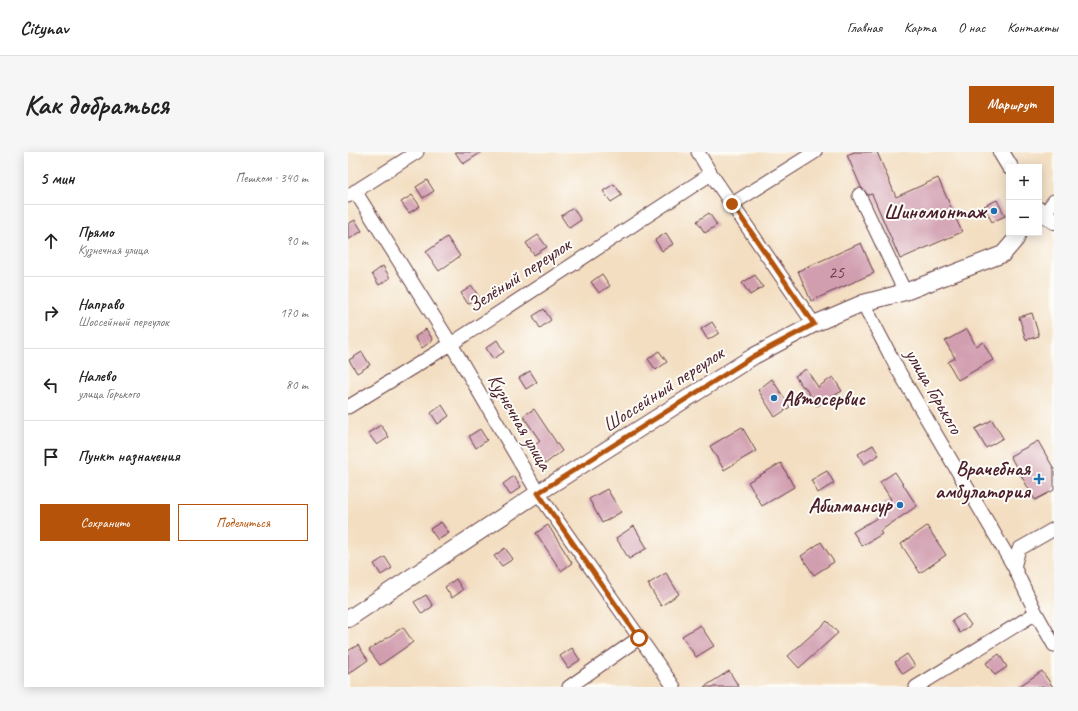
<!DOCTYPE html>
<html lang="ru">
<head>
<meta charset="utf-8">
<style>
  :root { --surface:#fff; --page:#f6f6f6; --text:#222; --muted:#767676; --line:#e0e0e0; --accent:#b45309 }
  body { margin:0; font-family:Caveat,sans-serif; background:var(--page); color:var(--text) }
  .controls { position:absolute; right:12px; top:12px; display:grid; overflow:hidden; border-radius:0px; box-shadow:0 2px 10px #0003 }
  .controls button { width:36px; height:36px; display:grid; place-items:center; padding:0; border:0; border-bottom:1px solid var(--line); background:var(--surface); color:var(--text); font:20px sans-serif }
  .stop { position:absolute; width:12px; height:12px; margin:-9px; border:3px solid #b45309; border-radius:50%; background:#fff }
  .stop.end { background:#b45309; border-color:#fff; box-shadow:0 1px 4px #0008 }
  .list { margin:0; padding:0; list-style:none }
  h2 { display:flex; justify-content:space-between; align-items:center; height:52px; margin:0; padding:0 16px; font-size:17px }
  h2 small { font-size:13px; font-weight:400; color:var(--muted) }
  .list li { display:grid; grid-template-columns:26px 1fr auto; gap:12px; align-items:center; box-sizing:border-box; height:72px; padding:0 16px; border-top:1px solid var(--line) }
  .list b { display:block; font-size:15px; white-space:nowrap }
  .list p { margin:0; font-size:13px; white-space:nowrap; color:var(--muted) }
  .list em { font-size:13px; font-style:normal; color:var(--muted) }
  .actions { display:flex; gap:8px; padding:12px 16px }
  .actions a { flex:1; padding:9px 0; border:1px solid var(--accent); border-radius:0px; text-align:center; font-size:14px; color:var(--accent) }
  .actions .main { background:var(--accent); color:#fff }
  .icon { flex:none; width:22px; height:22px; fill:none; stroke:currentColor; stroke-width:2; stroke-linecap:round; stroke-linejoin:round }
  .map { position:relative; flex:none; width:706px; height:535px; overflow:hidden; border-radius:0px }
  header { display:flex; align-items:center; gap:24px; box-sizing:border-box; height:56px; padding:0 20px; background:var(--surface); border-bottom:1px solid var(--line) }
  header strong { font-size:19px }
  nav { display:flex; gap:22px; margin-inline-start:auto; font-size:14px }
  .intro { display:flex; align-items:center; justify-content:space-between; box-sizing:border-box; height:96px; padding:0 24px }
  h1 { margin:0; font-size:28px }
  .button { padding:10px 18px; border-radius:0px; background:var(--accent); color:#fff; font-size:14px; font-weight:700 }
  main { display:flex; gap:24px; padding:0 24px }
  aside { flex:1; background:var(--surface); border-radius:0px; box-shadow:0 2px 10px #0003 }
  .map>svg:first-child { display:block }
</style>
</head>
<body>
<header>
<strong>Citynav</strong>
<nav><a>Главная</a><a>Карта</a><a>О нас</a><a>Контакты</a></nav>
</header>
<div class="intro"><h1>Как добраться</h1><a class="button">Маршрут</a></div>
<main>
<aside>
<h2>5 мин<small>Пешком · 340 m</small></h2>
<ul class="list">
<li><svg class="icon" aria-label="ahead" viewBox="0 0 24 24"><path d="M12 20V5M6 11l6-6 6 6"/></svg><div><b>Прямо</b><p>Кузнечная улица</p></div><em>90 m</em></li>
<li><svg class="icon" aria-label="right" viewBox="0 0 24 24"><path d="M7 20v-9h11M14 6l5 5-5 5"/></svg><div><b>Направо</b><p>Шоссейный переулок</p></div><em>170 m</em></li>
<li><svg class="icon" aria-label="left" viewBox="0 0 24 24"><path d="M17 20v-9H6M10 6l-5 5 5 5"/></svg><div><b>Налево</b><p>улица Горького</p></div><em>80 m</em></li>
<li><svg class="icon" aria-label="arrive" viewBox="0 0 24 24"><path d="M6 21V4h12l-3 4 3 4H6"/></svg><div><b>Пункт назначения</b></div></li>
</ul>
<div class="actions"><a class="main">Сохранить</a><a>Поделиться</a></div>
</aside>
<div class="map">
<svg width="706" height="535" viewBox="0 0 706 535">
  <rect width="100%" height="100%" fill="#fdfcf7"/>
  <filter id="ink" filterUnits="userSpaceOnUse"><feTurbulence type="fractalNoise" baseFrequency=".025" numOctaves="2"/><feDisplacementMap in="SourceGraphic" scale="8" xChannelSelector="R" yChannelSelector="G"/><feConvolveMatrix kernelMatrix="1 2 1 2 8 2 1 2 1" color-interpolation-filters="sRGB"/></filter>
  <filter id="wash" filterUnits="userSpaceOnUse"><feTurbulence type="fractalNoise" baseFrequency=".012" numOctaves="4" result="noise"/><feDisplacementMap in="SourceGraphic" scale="16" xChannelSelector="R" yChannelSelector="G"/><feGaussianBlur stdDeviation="0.9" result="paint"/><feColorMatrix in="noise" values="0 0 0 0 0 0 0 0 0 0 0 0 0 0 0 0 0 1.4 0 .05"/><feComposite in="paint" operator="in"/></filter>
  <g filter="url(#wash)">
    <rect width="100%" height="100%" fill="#f3dec1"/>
    <g id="blocks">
      <path fill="#d19eb0" d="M107,0H134L115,12Z
        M506,0H529L548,45L590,26L614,80L552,107L524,42L520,43L513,35L499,3Z
        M79,28L86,39L75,46L68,35Z
        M266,32L274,43L263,50L255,39Z
        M64,43L72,54L61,61L53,50Z
        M649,48L657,64L644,70L636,54Z
        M225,56L233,68L221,76L213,64Z
        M361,61L369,73L357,81L349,69Z
        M7,68L14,79L0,88V72Z
        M318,81L325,92L314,99L307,88Z
        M190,83L199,95L186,103L178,91Z
        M99,85L112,104L91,119L78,100Z
        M513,91L526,121L463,149L450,119Z
        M35,114L42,126L31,133L24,122Z
        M254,122L262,134L251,141L243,130Z
        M407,123L415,135L402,143L394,131Z
        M124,134L131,145L120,152L113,141Z
        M196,157L203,168L192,176L185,164Z
        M684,161L691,184L678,188L671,165Z
        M364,170L371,181L360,188L353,177Z
        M78,177L85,188L74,196L67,185Z
        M619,177L628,194L635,190L645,208L610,228L600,210L607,206L597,189Z
        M149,188L156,200L145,207L138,196Z
        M311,199L319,210L308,218L300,207Z
        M14,200L22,213L9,221L1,208Z
        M458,217L470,235L485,225L494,239L469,254L456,234L455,235L447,224Z
        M182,219L189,230L178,237L171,226Z
        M424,227L442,255L427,265L410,238Z
        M94,253L101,264L90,272L83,261Z
        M186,257L214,299L197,312L185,295L192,289L175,264Z
        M644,268L655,286L638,296L627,277Z
        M33,273L41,285L29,293L20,281Z
        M394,275L408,299L376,318L362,294Z
        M132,277L139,288L128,296L121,284Z
        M690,289L706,317V338L687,348L662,304Z
        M525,293L531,303L516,312L510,302Z
        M433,311L446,335L414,354L400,330Z
        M479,319L486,331L470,341L463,328Z
        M547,320L569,354L532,379L534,382L514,394L505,380L539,360L535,352L543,347L532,330Z
        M166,324L173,335L162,343L155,332Z
        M259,337L273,360L254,371L241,347Z
        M93,370L101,381L90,388L82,377Z
        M200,373L224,411L213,419L188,381Z
        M286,374L299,396L281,407L268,386Z
        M579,374L598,403L572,421L553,392Z
        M473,390L486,410L466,423L453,404Z
        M157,396L165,407L154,414L146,404Z
        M37,405L44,416L33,423L26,412Z
        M318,421L331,442L313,454L300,432Z
        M108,427L115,438L104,446L97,435Z
        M78,443L85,454L74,462L66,450Z
        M615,462L623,473L612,481L604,469Z
        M479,469L490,481L451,516L440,504Z
        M352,473L366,494L348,505L334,484Z
        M55,475L65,490L32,513L21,498Z
        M10,493L20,508L0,522V499Z
        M224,496L232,508L220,516L212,504Z
        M559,502L567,514L555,522L547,510Z
        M651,502L659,515L647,523L638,511Z
        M381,519L391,535H356Z
        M694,519L705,535H670Z"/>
    </g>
  </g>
  <g filter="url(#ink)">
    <use href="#blocks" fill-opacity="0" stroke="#633c42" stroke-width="1"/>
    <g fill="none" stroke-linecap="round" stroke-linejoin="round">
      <g stroke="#633c42" stroke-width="15">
        <path id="minor" d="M350,0L363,22L466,172
          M7,39L103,192L190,341L326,535
          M511,43L557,140
          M0,44L69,0
          M384,52L467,0
          M696,62L706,49
          M515,151L550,218L666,415L688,461L706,493
          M0,255L103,192L363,22
          M666,415L671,397L706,377
          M221,535L291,486
          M568,535L688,461"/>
      </g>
      <g stroke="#633c42" stroke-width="18">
        <path id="major" d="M653,0L662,15
          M691,58L706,69
          M0,467L190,341L406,204L466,172L515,151L557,140L655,102L668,87L670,81"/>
      </g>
      <use href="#minor" stroke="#fff" stroke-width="13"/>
      <use href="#major" stroke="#fff" stroke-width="16"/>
    </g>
  </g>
  <g fill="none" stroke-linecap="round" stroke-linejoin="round" filter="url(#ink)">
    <path stroke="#b45309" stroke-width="5" d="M291,486L190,341L406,204L466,172L384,52"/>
  </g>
  <g fill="#1f6fb2" stroke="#fdfcf7" stroke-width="1.5">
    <circle cx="646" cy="59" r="4"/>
    <circle cx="426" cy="246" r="4"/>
    <path d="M689 321h4v4h4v4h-4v4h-4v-4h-4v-4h4z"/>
    <circle cx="552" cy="353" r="4"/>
  </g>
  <g text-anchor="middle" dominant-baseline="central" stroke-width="4" stroke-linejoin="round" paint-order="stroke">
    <g font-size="18" fill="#6c3f4c">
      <text x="488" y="120">25</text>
    </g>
    <g font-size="20" font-weight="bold" fill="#4a1f2b" stroke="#fdfcf7" text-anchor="end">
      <text x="638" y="59">Шиномонтаж</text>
      <text x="434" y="246" text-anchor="start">Автосервис</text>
      <text x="682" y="316">Врачебная<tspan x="682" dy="23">амбулатория</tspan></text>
      <text x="544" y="353">Абилмансур</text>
    </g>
    <g font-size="20" fill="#4a1f2b" stroke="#fdfcf7">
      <text transform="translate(171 123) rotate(-33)">Зелёный переулок</text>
      <text transform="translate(315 237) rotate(-33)">Шоссейный переулок</text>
      <text transform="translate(586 239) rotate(60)">улица Горького</text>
      <text transform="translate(172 270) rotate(60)">Кузнечная улица</text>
    </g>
  </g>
</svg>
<div class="controls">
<button>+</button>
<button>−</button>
</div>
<div class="stop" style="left:291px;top:486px"></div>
<div class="stop end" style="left:384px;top:52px"></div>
</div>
</main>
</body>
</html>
